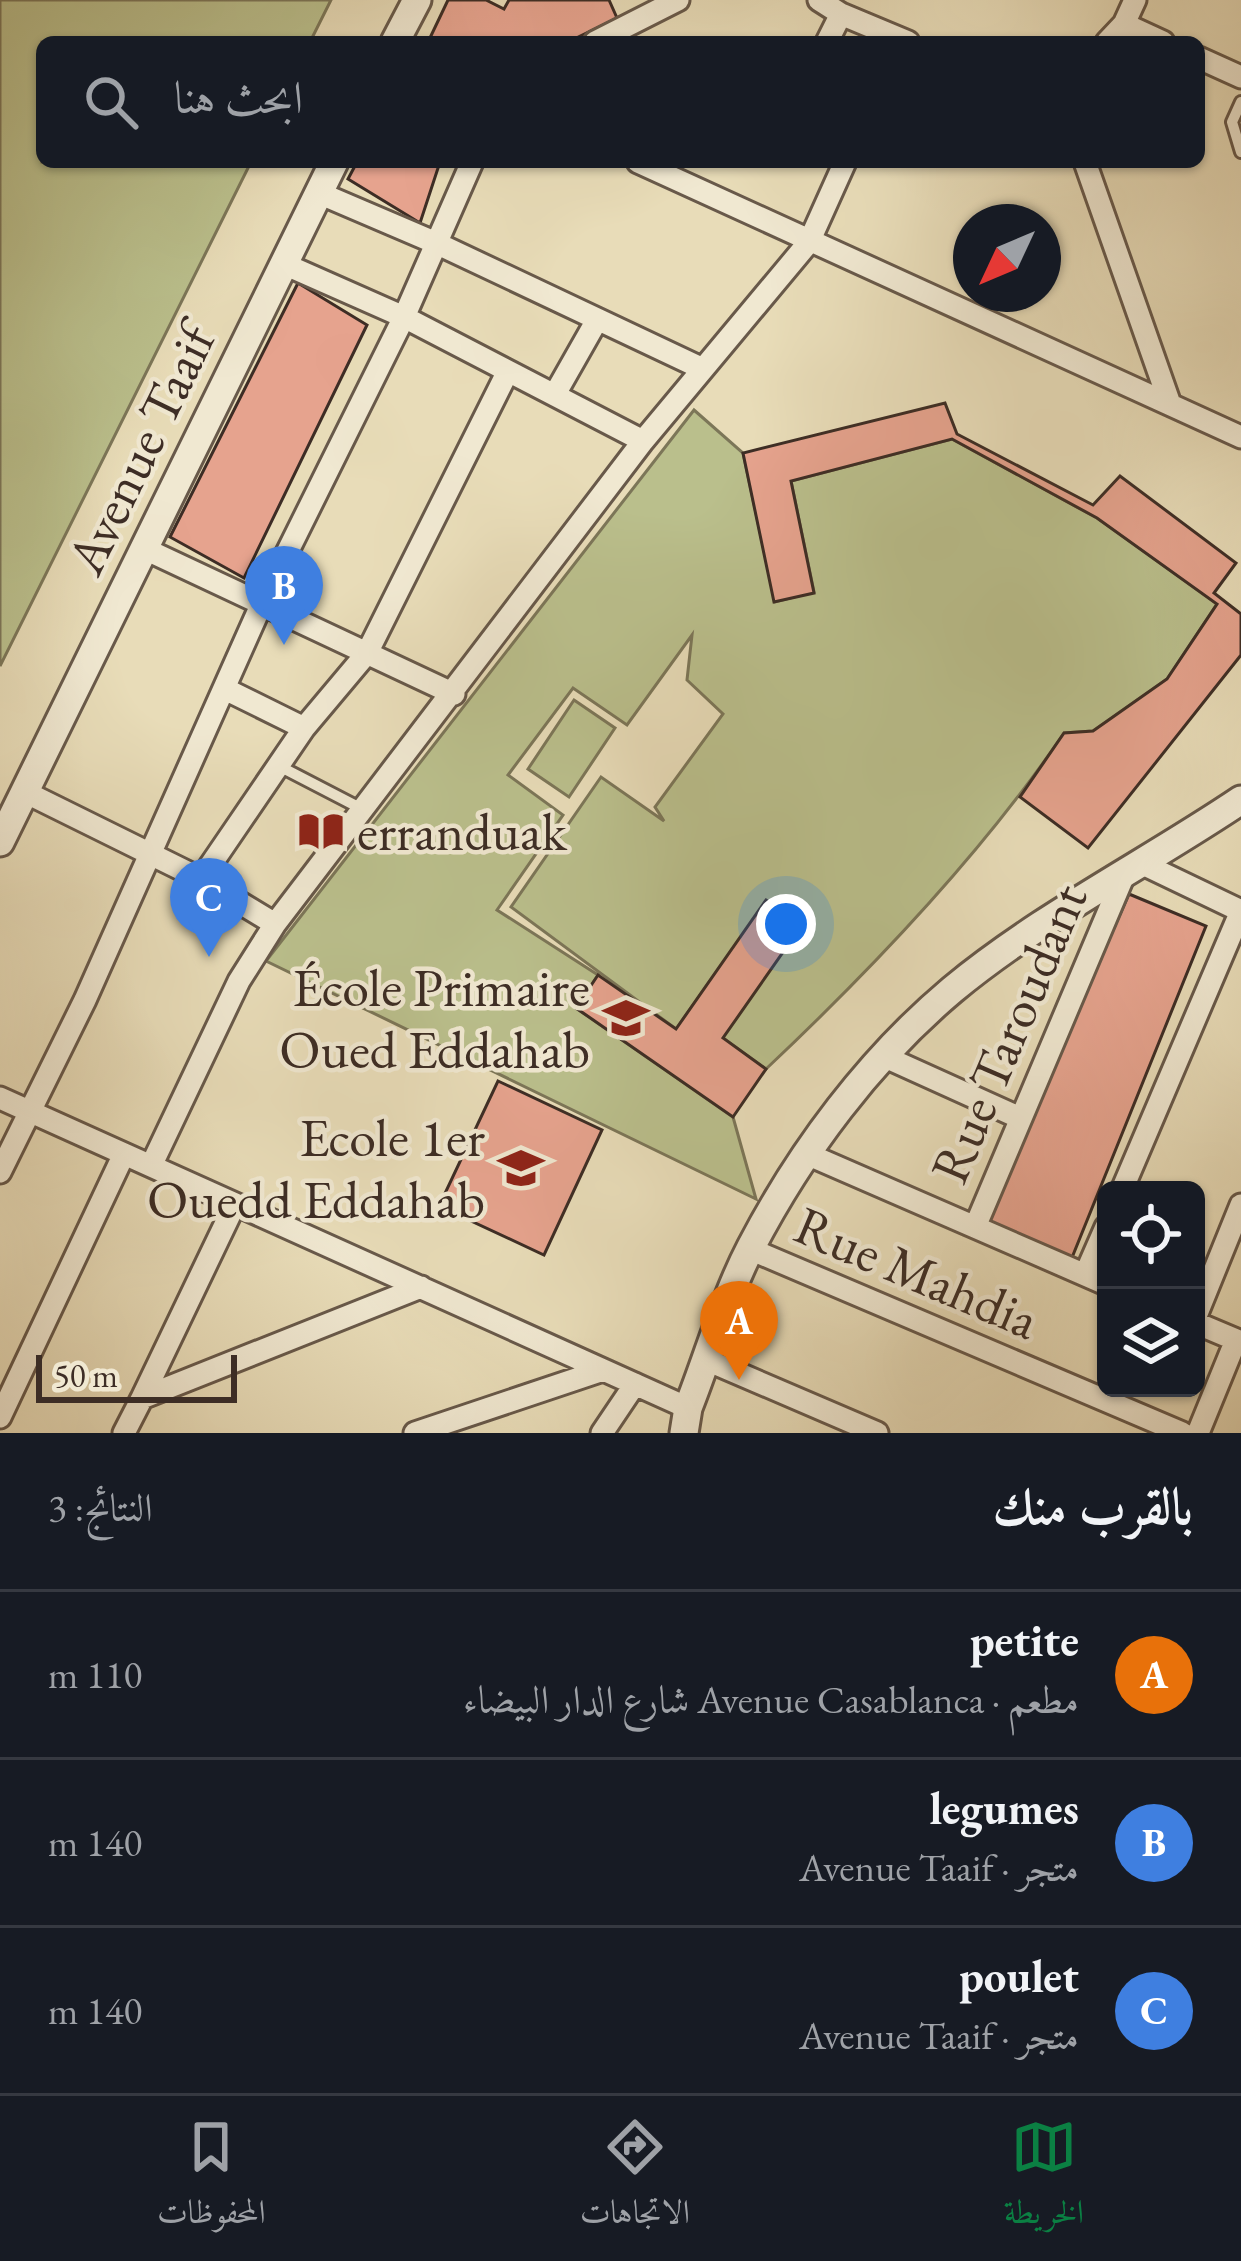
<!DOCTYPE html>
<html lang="ar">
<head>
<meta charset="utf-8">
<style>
  :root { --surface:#171b24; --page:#242831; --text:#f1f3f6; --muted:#9ea1a6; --line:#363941; --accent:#0b8043 }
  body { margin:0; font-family:"EB Garamond",Amiri,serif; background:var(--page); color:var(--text); direction:rtl }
  .controls { position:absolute; right:36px; bottom:36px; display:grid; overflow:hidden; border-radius:18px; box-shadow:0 3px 9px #0004 }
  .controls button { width:108px; height:108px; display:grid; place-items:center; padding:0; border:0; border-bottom:3px solid var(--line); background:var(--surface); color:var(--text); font:60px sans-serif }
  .compass { position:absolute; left:953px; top:204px; width:108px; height:108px; border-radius:50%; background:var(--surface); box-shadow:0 3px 9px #0004; rotate:226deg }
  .scale { position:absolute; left:36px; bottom:30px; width:201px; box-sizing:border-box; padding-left:12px; border:6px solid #3d2d25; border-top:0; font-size:33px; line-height:42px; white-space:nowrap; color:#3d2d25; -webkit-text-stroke:9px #f0e8d1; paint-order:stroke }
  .you { position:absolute; left:786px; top:924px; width:42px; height:42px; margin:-30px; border:9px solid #fff; border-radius:50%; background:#1a73e8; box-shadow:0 0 0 18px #1a73e833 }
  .badge { display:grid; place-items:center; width:78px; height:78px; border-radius:50%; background:var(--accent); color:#fff; font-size:39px; font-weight:700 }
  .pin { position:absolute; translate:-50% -99px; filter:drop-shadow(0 3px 6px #0008) }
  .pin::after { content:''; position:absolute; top:63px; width:42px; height:36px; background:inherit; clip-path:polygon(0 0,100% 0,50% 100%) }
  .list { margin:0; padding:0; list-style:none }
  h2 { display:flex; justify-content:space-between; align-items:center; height:156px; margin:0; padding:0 48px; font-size:51px }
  h2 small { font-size:39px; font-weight:400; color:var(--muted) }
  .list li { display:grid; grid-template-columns:78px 1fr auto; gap:36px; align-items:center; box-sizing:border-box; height:168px; padding:0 48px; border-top:3px solid var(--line) }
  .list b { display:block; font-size:45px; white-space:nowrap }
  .list p { margin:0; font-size:39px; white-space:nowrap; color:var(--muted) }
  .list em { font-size:39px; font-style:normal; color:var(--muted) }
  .icon { flex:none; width:66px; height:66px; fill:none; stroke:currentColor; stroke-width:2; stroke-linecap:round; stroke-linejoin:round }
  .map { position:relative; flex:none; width:1241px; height:1433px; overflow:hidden; direction:ltr }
  .search { position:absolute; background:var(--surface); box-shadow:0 3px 9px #0004; left:36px; right:36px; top:36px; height:132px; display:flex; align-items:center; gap:30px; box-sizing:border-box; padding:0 42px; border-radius:18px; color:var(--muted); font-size:45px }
  .sheet { height:660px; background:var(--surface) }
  nav { display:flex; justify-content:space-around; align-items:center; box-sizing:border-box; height:168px; border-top:3px solid var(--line); background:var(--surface); font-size:33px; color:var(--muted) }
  nav a { display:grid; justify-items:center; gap:6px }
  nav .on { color:var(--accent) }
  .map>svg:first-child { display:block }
</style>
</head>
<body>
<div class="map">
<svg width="1241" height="1433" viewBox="0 0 1241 1433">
  <rect width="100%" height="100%" fill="#e8dcb8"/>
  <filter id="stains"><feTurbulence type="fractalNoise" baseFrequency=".00167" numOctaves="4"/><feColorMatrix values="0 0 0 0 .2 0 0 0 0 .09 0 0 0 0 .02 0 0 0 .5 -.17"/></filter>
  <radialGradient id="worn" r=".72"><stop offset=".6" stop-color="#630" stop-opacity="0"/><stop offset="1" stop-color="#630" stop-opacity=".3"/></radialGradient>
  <path fill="#babf8c" stroke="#7c7658" stroke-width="3" d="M0,0H331L310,42H42V162H251L0,666Z
    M694,410L743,453L775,602L814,592L791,481L952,439L1097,518L1217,604L1167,679L1093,731L1064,733C984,851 870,971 766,1069L723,1038L767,901L676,1029L511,907L601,777L664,821L655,807L723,714L687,680L692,635L627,725L573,688L508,775L563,815L497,910L598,975L576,1008L733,1117L756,1199L266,961Z
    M574,700L615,728L569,797L528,769Z"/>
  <path fill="#e6a38e" stroke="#3d2d25" stroke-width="3" d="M448,0H486L504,9L509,0H609L617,18L568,42H428Z
    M357,162H440L420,223L348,179Z
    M298,283L367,325L244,578L170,537Z
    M945,403L957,434L1093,505L1120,476L1236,563L1214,593L1241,614V655L1088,848L1020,797L1064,733L1093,731L1167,679L1217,604L1097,518L952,439L791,481L814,593L774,602L743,453Z
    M1129,894L1206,926L1071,1260L983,1223Z
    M766,900L802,925L723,1038L766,1069L733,1117L576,1008L598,975L676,1029Z
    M498,1081L602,1130L544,1255L439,1206Z"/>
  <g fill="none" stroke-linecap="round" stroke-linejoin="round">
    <g stroke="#68594a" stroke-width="16">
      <path id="service" d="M1241,102L1232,122L1241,152
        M279,766L364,810"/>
    </g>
    <g stroke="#68594a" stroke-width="27">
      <path id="minor" d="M819,0L841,14L908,42
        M1124,24L1163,42
        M595,42L678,0
        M827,42L841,14
        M1107,42L1124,24L1135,0
        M1199,58L1241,77
        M638,162L1241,437
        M1085,162L1170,404
        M319,193L436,243L703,369
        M508,371L643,441
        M555,394L597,320
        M145,549L454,694
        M227,690L304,728
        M25,792L201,879L275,924
        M1143,864L1241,911
        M201,879L304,728L367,653L508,371L404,317L284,264
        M883,1056L1020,1118
        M0,1098L688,1408
        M807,1154L1106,1284
        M151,1166L239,981L275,924L643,441L809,242L845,162
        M0,1172L85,1000L262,603L404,317L472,162
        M1122,1190L1241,911
        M975,1227L1124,875
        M750,1249L1182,1433
        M1085,1275L1106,1227
        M1196,1316L1241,1205
        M1196,1323L1241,1342
        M707,1360L877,1433
        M142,1398L235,1204
        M0,1417L124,1154
        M124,1433L142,1398L421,1287
        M415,1433L603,1370
        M602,1433L635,1384
        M1198,1433L1236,1340"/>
    </g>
    <g stroke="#68594a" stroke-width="33">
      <path id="tertiary" d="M395,42L417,0
        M0,842L334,162
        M684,1433L688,1408C709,1355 725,1297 751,1247C801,1151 870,1059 952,990C1040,917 1146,864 1241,800"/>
    </g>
    <use href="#service" stroke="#f0e8d1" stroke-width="10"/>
    <use href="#minor" stroke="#f0e8d1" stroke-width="21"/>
    <use href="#tertiary" stroke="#f0e8d1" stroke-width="27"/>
  </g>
  <defs>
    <g id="library-bare" transform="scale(3.6)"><path d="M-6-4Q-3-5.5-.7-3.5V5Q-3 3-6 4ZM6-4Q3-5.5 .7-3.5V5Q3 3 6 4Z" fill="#8f2418" stroke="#f0e8d1" stroke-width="2.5" paint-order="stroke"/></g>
    <g id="school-bare" transform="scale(3.6)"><path d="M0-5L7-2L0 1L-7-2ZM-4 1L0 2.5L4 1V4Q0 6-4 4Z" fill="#8f2418" stroke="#f0e8d1" stroke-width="2.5" paint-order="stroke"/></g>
  </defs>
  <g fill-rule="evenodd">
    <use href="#library-bare" x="321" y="831"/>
    <use href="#school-bare" x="626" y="1018"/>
    <use href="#school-bare" x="521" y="1168"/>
  </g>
  <g text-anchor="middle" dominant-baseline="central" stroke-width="9" stroke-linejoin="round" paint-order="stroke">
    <g font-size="54" fill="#3d2d25" stroke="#f0e8d1">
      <text transform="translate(140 449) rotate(-64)">Avenue Taaif</text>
      <text transform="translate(1008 1033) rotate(-67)">Rue Taroudant</text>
      <text transform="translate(917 1272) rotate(23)">Rue Mahdia</text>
    </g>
    <g font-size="54" fill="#3d2d25" stroke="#f0e8d1" text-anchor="end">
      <text x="357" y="831" text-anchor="start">erranduak</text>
      <text x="590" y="987">École Primaire<tspan x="590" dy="62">Oued Eddahab</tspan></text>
      <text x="485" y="1137">Ecole 1er<tspan x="485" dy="62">Ouedd Eddahab</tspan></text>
    </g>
  </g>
  <rect width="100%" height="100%" filter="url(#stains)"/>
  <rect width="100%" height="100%" fill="url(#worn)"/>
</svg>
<div class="controls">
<button><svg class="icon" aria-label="locate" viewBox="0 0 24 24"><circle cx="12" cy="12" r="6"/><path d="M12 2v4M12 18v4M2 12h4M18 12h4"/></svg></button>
<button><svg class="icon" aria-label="layers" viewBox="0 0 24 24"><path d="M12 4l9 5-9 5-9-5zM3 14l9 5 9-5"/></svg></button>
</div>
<svg class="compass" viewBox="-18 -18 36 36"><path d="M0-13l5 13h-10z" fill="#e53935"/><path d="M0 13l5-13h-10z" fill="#9ea1a6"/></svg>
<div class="scale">50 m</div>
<div class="you"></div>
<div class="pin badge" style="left:739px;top:1380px;background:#e8710a">A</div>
<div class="pin badge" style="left:284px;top:645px;background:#3f7fe0">B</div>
<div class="pin badge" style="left:209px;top:957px;background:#3f7fe0">C</div>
<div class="search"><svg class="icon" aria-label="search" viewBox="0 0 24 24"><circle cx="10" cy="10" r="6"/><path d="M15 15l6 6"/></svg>ابحث هنا</div>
</div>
<section class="sheet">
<h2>بالقرب منك<small>النتائج: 3</small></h2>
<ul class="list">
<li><span class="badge" style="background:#e8710a">A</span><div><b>petite</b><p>مطعم · Avenue Casablanca شارع الدار البيضاء</p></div><em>110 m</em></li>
<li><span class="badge" style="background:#3f7fe0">B</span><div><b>legumes</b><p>متجر · Avenue Taaif</p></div><em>140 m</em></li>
<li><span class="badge" style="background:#3f7fe0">C</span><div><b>poulet</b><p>متجر · Avenue Taaif</p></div><em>140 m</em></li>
</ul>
</section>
<nav>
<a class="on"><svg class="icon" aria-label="map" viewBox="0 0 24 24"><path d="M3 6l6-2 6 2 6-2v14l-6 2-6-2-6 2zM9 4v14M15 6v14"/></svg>الخريطة</a>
<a><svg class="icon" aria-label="directions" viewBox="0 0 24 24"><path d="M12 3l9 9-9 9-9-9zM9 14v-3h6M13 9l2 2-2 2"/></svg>الاتجاهات</a>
<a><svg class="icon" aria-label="saved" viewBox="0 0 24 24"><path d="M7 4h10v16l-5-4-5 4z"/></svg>المحفوظات</a>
</nav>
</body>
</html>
